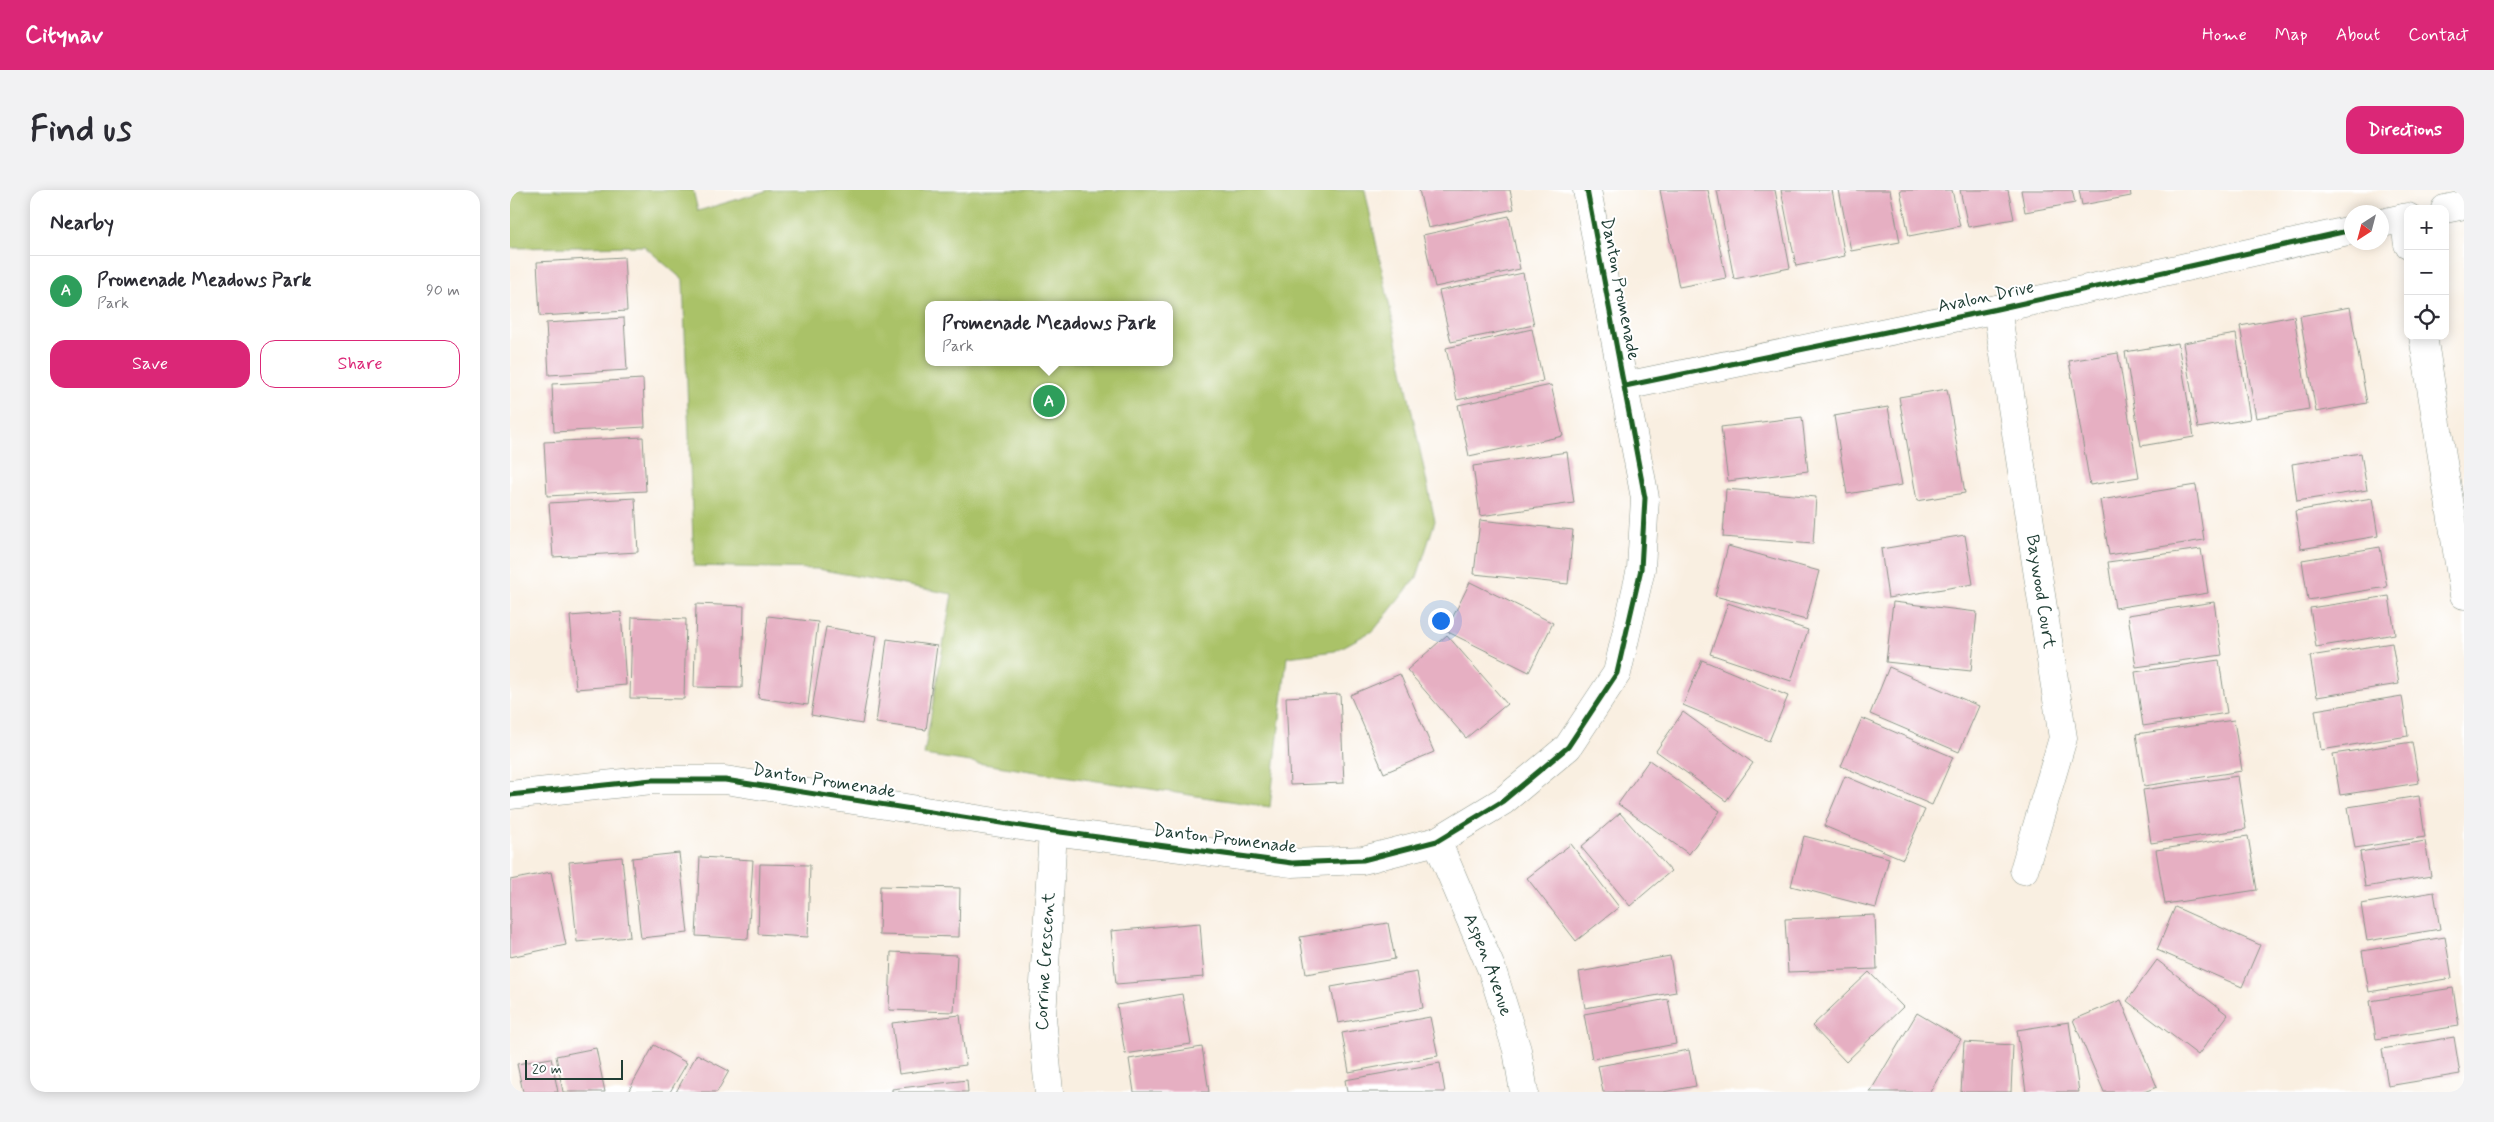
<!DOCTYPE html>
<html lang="en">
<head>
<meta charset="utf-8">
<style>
  :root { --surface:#fff; --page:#f2f2f3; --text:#2b2b33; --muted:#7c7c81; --line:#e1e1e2; --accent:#db2777 }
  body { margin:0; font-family:Mynerve,sans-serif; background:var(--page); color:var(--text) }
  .controls { position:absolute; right:15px; top:15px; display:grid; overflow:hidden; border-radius:10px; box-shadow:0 2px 12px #0003 }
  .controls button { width:45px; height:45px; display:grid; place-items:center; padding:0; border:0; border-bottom:1px solid var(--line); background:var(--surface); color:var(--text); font:25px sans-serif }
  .compass { position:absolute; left:1834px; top:15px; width:45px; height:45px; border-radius:50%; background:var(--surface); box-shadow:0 2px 12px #0003; rotate:216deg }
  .scale { position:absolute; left:15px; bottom:12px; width:98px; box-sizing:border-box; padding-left:5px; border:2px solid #1f3d34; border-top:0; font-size:14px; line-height:18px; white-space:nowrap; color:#1f3d34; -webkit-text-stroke:4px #fff; paint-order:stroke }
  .you { position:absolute; left:930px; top:430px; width:18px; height:18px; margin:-12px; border:4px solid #fff; border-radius:50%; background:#1a73e8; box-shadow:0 0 0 8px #1a73e833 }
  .badge { display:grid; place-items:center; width:32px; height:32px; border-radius:50%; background:var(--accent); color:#fff; font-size:16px; font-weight:700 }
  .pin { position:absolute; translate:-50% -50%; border:2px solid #fff; box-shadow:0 1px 5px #0006 }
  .popup { position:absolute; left:415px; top:111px; width:248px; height:65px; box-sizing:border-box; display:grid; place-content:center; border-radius:10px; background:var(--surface); filter:drop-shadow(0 1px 4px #0005); font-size:16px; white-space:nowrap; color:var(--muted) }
  .popup b { font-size:19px; color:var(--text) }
  .popup::after { content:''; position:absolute; left:50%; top:100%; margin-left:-10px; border:10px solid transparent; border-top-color:var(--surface) }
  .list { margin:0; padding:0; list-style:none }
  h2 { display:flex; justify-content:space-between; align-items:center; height:65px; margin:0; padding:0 20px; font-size:21px }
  h2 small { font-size:16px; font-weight:400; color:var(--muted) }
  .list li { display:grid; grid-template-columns:32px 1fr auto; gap:15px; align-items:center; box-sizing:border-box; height:70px; padding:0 20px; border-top:1px solid var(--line) }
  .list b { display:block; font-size:19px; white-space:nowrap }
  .list p { margin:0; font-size:16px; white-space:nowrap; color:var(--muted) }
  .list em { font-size:16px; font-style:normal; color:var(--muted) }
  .actions { display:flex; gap:10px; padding:15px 20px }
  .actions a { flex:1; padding:11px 0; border:1px solid var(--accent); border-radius:15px; text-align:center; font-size:18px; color:var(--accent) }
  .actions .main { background:var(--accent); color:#fff }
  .icon { flex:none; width:28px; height:28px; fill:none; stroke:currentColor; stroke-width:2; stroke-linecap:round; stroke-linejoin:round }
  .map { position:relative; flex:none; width:1954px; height:902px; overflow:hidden; border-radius:15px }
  header { display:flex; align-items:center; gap:30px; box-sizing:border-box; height:70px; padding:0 25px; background:var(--accent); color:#fff }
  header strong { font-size:24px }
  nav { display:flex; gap:28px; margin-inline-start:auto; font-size:18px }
  .intro { display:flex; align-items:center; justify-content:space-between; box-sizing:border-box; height:120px; padding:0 30px }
  h1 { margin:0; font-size:35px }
  .button { padding:12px 22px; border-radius:15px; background:var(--accent); color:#fff; font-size:18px; font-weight:700 }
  main { display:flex; gap:30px; padding:0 30px }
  aside { flex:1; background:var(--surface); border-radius:15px; box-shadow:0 2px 12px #0003 }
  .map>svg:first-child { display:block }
</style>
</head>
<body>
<header>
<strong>Citynav</strong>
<nav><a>Home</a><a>Map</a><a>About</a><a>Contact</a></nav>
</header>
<div class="intro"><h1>Find us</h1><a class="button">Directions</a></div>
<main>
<aside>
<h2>Nearby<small></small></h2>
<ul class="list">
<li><span class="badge" style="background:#2e9e5b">A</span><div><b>Promenade Meadows Park</b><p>Park</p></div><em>90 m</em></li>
</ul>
<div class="actions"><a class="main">Save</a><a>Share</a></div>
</aside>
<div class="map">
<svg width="1954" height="902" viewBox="0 0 1954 902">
  <rect width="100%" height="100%" fill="#fff"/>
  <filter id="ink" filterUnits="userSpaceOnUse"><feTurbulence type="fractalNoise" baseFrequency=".02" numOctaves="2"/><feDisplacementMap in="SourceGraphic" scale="10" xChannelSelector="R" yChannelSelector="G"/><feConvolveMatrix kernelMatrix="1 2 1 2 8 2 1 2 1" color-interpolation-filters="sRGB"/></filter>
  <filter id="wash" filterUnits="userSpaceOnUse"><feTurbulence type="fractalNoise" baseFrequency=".0096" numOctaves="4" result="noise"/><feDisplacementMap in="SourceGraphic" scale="20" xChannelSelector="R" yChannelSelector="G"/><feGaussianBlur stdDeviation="1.12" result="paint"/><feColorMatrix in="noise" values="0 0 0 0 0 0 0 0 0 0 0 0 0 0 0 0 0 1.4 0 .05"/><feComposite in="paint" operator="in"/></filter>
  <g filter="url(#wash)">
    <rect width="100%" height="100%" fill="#f9efe1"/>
    <path fill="#aac267" stroke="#64804e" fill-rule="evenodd" d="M0,0H183L188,21L259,0H855L925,331L907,387L864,440L825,461L777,467L760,617L414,565L442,404L308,379L184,376L173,90L134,56L0,58ZM419,115H659V172H419Z"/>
    <g id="blocks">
      <path fill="#e6afc2" d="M909,0H1000L1004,19L918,38Z
        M1150,0H1198L1216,88L1169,97Z
        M1207,0H1265L1280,78L1224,89Z
        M1271,0H1322L1335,66L1286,76Z
        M1329,0H1380L1390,52L1341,61Z
        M1390,0H1442L1450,36L1399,46Z
        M1450,0H1498L1504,29L1458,37Z
        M1511,0H1562L1565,13L1515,22Z
        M1569,0H1620L1621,6L1572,15Z
        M999,26L1010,79L925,97L913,45Z
        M114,67L117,121L30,126L27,72Z
        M1013,83L1024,135L941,152L929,101Z
        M1840,117L1857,213L1806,222L1790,126Z
        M1784,126L1799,219L1746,228L1730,136Z
        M114,128L117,180L39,185L36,133Z
        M1022,139L1033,191L947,210L936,158Z
        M1726,144L1740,229L1688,238L1673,153Z
        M1668,153L1684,247L1631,256L1615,162Z
        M1608,163L1629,287L1580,295L1559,171Z
        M133,189L135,237L44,242L42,194Z
        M1041,195L1053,246L959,266L948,215Z
        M1437,199L1455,303L1407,311L1389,207Z
        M1378,217L1392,295L1337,304L1324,226Z
        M1292,227L1298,281L1218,291L1211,237Z
        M133,247L136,301L37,306L34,252Z
        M1057,262L1064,313L970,326L963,276Z
        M1851,263L1857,300L1787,311L1782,274Z
        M1686,295L1694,350L1599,365L1590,310Z
        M1216,299L1306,307L1303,354L1213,347Z
        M125,308L128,362L43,367L39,313Z
        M1862,308L1868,346L1791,359L1785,321Z
        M970,330L1063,340L1058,394L964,384Z
        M1455,345L1463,394L1378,408L1371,359Z
        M1218,356L1309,381L1296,430L1205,406Z
        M1870,357L1877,397L1798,410L1792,370Z
        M1691,359L1698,403L1605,418L1598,372Z
        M960,392L1043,433L1019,482L936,441Z
        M1879,406L1885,444L1806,457L1800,418Z
        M1383,412L1467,422L1461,481L1376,472Z
        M1704,412L1712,465L1626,477L1618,425Z
        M1218,413L1298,440L1281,491L1200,464Z
        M186,414L234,416L232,498L184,497Z
        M111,422L116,495L66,499L60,426Z
        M258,426L308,432L298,515L248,508Z
        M122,427L176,429L174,509L120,508Z
        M316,437L367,446L352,534L301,525Z
        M937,445L997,514L956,548L897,480Z
        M377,449L427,456L416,540L366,533Z
        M1882,453L1889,494L1807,507L1800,466Z
        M1192,470L1278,506L1259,551L1173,515Z
        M1709,470L1717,523L1633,536L1625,482Z
        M1379,477L1469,516L1449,562L1360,524Z
        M890,484L924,562L874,583L840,505Z
        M830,504L834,593L780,595L776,507Z
        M1892,506L1898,546L1811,560L1805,520Z
        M1173,522L1243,573L1216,611L1146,561Z
        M1352,528L1443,567L1422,615L1331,576Z
        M1724,530L1732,581L1634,596L1626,544Z
        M1902,552L1909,593L1830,605L1823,564Z
        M1139,570L1210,621L1179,664L1108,614Z
        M1335,586L1415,620L1393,669L1314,636Z
        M1728,586L1736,639L1641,653L1633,600Z
        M1909,606L1915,647L1845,658L1838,617Z
        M1110,623L1161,681L1120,716L1071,657Z
        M1294,646L1379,668L1366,718L1281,696Z
        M1738,646L1747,700L1655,714L1646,660Z
        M1915,651L1921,686L1855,697L1850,662Z
        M1061,654L1109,717L1066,751L1017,688Z
        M169,663L178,743L131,748L122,668Z
        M112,667L120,747L67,752L59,672Z
        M190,667L243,670L238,749L186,746Z
        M250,674L300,675L298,747L248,744Z
        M41,682L56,755L0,767V690Z
        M370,696L450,698L449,747L369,745Z
        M1924,702L1930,739L1857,751L1851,714Z
        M1665,717L1750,755L1732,797L1647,760Z
        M1365,725L1367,779L1278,782L1275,729Z
        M690,733L694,787L606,794L601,741Z
        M878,733L885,769L796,784L790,747Z
        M1935,747L1942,788L1859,802L1852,761Z
        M381,762L447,765L444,822L379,820Z
        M1160,766L1166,802L1075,818L1069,782Z
        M1647,770L1718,825L1688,865L1617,811Z
        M907,782L913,818L828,833L821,797Z
        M1359,782L1393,817L1336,872L1302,836Z
        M1943,798L1949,836L1866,849L1860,811Z
        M672,804L681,854L615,864L607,815Z
        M1158,809L1166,854L1082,869L1074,824Z
        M1611,810L1647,897L1634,902H1594L1563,830Z
        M1407,823L1451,849L1420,902H1360Z
        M450,825L456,875L389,884L382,833Z
        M920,827L928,866L839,882L832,843Z
        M1559,832L1569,902H1516L1507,840Z
        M1944,847L1950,884L1878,896L1872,859Z
        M1454,852L1503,855L1501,902H1451Z
        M144,855L177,873L160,902H118Z
        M692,857L699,902H624L619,869Z
        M86,858L95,902H53L46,866Z
        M1179,860L1186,896L1153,902H1093L1088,876Z
        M187,864L219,881L207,902H166Z
        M41,868L48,902H13L7,874Z
        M930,873L935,902H837L835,890Z
        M457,890L458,902H382V899Z"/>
    </g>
  </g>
  <g filter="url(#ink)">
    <use href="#blocks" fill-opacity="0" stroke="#8c968a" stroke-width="1"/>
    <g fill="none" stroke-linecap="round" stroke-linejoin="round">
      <g stroke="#8c968a" stroke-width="29">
        <g id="minor">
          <path d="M1894,28L1898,54"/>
          <path id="s1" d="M1487,119L1553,548L1514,680"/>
          <path d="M1913,146L1954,405"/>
          <path id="s2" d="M539,902L532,827L543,641"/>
        </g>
      </g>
      <g stroke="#8c968a" stroke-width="29">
        <g id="tertiary">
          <path d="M1935,19L1954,15"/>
          <path d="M1872,33L1898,27"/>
          <path d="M1115,196L1487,119L1842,40"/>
          <path d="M0,605L142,590H215L543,641L782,673L853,670L927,651L993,611L1058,557L1107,483L1131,379L1135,308L1077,0"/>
          <path id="s3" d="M927,651L982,780L1007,860L1014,902"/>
        </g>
      </g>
      <use href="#minor" stroke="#fff" stroke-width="28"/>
      <use href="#tertiary" stroke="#fff" stroke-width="28"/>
      <g stroke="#fff" stroke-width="8">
        <path id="cycleway" d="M1115,196L1487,119L1842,40
          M0,605L142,590H215L543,641L782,673L853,670L927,651L993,611L1058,557L1107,483L1131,379L1135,308L1077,0"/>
      </g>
      <use href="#cycleway" stroke="#1b5e20" stroke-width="5"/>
    </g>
  </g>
  <g text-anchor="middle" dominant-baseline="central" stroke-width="4" stroke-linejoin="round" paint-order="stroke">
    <g font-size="18" fill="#1f3d34" stroke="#fff">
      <text transform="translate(1110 99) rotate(79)">Danton Promenade</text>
      <text transform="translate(1476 107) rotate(-12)">Avalon Drive</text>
      <text stroke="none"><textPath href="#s1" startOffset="286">Baywood Court</textPath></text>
      <text transform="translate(314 591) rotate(9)">Danton Promenade</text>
      <text transform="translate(715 649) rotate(7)">Danton Promenade</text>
      <text stroke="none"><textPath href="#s2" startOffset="131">Corrine Crescent</textPath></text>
      <text stroke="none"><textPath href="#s3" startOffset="134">Aspen Avenue</textPath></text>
    </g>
  </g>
</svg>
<div class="controls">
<button>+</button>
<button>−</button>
<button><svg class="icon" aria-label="locate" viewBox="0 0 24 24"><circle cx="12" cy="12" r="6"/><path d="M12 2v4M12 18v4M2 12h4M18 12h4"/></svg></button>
</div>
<svg class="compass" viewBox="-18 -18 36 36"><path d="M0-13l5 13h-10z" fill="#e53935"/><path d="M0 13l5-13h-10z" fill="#7c7c81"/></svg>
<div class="scale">20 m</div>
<div class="you"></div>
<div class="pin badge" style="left:539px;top:211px;background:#2e9e5b">A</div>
<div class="popup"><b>Promenade Meadows Park</b>Park</div>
</div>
</main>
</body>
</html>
